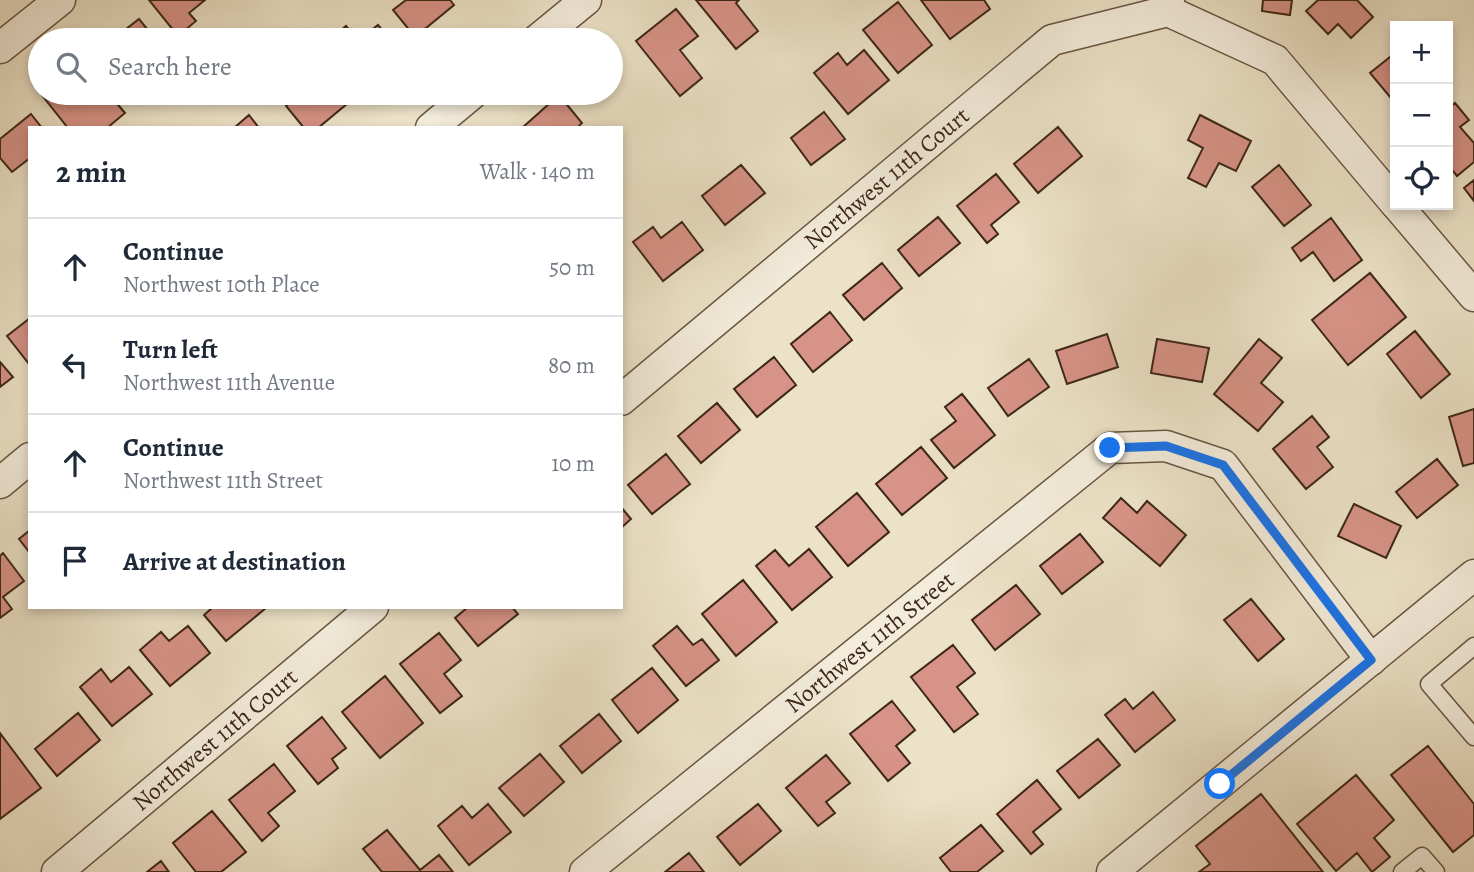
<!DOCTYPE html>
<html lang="en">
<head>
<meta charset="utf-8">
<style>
  :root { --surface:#fff; --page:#f2f2f3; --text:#1f2937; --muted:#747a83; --line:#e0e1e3 }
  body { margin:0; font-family:Alegreya,serif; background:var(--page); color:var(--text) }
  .controls { position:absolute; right:21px; top:21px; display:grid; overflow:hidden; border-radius:0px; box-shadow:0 4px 10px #0003 }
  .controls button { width:63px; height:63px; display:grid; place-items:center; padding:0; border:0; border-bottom:2px solid var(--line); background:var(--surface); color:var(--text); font:35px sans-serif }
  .stop { position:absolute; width:21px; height:21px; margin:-16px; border:5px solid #1a73e8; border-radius:50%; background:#fff }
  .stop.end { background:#1a73e8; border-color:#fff; box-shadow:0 2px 7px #0008 }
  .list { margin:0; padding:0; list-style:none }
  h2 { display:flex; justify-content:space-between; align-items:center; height:91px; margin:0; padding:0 28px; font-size:30px }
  h2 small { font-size:23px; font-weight:400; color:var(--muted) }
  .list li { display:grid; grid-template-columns:46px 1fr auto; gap:21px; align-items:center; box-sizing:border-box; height:98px; padding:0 28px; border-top:2px solid var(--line) }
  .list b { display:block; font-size:26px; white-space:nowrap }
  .list p { margin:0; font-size:23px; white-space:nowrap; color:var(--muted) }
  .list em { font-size:23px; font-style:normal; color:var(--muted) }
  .icon { flex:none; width:38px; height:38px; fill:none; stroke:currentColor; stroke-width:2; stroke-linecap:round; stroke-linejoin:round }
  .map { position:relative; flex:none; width:1474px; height:872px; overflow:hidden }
  .search { position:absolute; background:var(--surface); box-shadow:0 4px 10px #0003; left:28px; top:28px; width:595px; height:77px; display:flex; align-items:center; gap:18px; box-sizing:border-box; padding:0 24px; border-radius:38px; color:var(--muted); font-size:26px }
  .panel { position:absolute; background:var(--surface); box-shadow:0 4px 10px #0003; left:28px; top:126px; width:595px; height:483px; border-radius:0px }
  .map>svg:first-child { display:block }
</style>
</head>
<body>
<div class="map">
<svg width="1474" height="872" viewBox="0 0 1474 872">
  <rect width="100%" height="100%" fill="#ece2c7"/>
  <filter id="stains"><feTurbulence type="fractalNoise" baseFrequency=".00286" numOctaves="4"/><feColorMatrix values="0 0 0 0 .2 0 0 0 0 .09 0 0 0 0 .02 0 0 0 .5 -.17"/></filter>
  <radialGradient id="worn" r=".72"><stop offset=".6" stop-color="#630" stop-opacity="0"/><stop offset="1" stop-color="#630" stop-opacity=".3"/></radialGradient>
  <path fill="#d79387" stroke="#3d2719" stroke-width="2" d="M149,0H205L189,13L196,21L178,36Z
    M406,0H450L454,5L415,37L393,10Z
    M696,0H739L736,3L758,31L736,49Z
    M921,0H984L990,9L950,39Z
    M1263,0H1292L1290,15L1262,11Z
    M1318,0H1357L1373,17L1351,38L1338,24L1328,34L1306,11Z
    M898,2L932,45L898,73L863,30Z
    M676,9L698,36L680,50L702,78L680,96L636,41Z
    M139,19L156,40H112Z
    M378,25L391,40H359Z
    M346,26L358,40H329Z
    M864,50L889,80L848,114L814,73L838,53L847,65Z
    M1395,53V103L1370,73Z
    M108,93L125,113L107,128H68L41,94Z
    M302,93H340L348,103L318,128H304L286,106Z
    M559,95L582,123L577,128H522Z
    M1455,103L1469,120L1460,127L1474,143V162L1457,176L1448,165V109Z
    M824,112L845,139L811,165L791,138Z
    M31,114L42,128H30V158L12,172L0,158V139Z
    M249,115L259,128H234Z
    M1200,115L1251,141L1236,171L1219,163L1206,187L1188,178L1203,148L1188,140Z
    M1058,127L1082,156L1038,193L1014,164Z
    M741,165L765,193L725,225L702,196Z
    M1279,165L1311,205L1284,226L1252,187Z
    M996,174L1019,202L991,225L998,234L987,243L957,206Z
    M1474,180V201L1464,188Z
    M938,217L960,243L919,276L898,250Z
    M1331,218L1362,260L1334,281L1313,252L1301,261L1292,248Z
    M682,222L703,250L663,281L633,242L653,227L661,238Z
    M882,263L902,288L864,320L843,295Z
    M1370,273L1406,317L1348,365L1312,320Z
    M830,312L852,340L813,372L791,344Z
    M30,318V364H29L7,336Z
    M1415,331L1450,374L1421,398L1387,354Z
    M1107,334L1118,367L1067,384L1056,351Z
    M1157,339L1209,348L1202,382L1151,373Z
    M1259,339L1282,358L1261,383L1283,402L1258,431L1214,394Z
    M774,357L796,385L757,417L734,389Z
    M1029,359L1049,387L1008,416L988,388Z
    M0,362L13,377L0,387Z
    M962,394L995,435L954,468L931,440L956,421L945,407Z
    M717,403L740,430L701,463L678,436Z
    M1474,409V463L1463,466L1449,417Z
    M1312,416L1329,437L1317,447L1333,467L1306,489L1273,449Z
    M921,447L947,478L902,515L876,484Z
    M666,454L690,484L652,514L628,485Z
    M1437,459L1458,485L1417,518L1396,492Z
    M857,493L889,532L848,566L816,527Z
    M1121,498L1137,513L1147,501L1186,535L1160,566L1103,518Z
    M1354,504L1401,526L1386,558L1338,536Z
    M621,507L631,519L621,528Z
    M30,530V553L19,539Z
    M1080,534L1103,562L1062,594L1040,566Z
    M809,549L832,577L792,610L756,566L775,550L789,566Z
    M3,553L24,581L3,597L12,609L0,618V556Z
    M743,580L777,622L736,656L702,614Z
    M1016,585L1040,614L995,650L972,620Z
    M1251,599L1284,639L1258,661L1224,620Z
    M213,607H265L266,608L226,641L204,615Z
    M468,607H512L518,614L478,646L455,618Z
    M188,626L210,653L170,686L140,650L161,632L169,641Z
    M677,626L693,645L702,639L719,660L686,686L653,646Z
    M439,633L461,660L444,674L462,696L440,713L400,664Z
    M953,645L975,673L957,687L978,714L954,732L911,677Z
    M129,667L152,694L112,726L80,687L101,669L111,682Z
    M652,668L678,700L638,733L612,700Z
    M385,676L423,723L380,758L342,712Z
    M1153,692L1175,720L1135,752L1105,715L1125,699L1133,709Z
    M892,701L915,730L896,746L910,763L888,781L850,734Z
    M78,713L100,740L57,776L35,749Z
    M599,714L621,741L582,773L560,746Z
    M322,717L346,748L332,759L338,768L318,784L287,746Z
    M0,733L41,788L0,819Z
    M1098,739L1120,765L1079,798L1057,771Z
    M1428,746L1474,804V835L1453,852L1391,775Z
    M540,754L564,782L524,816L499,788Z
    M826,755L850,783L826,802L835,813L818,826L786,788Z
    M274,764L295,791L268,813L279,826L262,841L229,800Z
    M1356,775L1394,820L1374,838L1390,857L1372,872L1357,853L1336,871L1297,824Z
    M1037,780L1061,809L1033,832L1043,844L1031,854L997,814Z
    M1261,794L1323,872H1199L1210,864L1196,846Z
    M488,804L511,832L469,865L438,826L462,806L472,818Z
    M758,804L781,831L740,865L717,837Z
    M212,811L246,852L221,872H196L173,843Z
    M981,825L1003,851L977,872H951L940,858Z
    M387,830L420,870L439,855L453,872H382L363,849Z
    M689,853L704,872H665Z
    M161,861L169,872H147Z"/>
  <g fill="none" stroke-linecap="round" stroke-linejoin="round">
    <g stroke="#695644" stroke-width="19">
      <path id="service" d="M1474,646L1429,684L1474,737
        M1402,872L1422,856L1436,872"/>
    </g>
    <g stroke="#695644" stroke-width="33">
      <g id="minor">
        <path d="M1168,11L1275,60L1395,203"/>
        <path d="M537,40L586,0"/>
        <path d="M0,48L60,0"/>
        <path d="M431,128L473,93"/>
        <path d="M1397,205L1474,296"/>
        <path id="s1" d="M621,400L1052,40L1168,11L1169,0"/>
        <path d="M0,483L30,458"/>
        <path id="s2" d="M57,872L373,607"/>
        <path id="s3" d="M585,872L1110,448L1166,446L1223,465L1371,660"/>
        <path d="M1112,872L1474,575"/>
      </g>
    </g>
    <use href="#service" stroke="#f3ecdb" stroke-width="16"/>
    <use href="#minor" stroke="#f3ecdb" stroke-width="30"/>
  </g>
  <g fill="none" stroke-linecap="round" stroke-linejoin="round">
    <path stroke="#1a73e8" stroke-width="9" d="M1110,448L1166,446L1223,465L1371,660L1220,784"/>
  </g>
  <g text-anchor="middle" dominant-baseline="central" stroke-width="5" stroke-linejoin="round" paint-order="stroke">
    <g font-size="24" fill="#3d2719" stroke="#f3ecdb">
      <text stroke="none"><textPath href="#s1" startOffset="346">Northwest 11th Court</textPath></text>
      <text stroke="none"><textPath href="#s3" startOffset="366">Northwest 11th Street</textPath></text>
      <text stroke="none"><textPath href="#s2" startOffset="206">Northwest 11th Court</textPath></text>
    </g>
  </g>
  <rect width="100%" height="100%" filter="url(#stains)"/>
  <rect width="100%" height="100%" fill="url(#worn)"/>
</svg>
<div class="controls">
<button>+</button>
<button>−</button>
<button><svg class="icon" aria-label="locate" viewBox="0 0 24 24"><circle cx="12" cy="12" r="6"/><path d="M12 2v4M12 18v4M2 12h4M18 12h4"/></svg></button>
</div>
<div class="stop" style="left:1220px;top:784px"></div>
<div class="stop end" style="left:1110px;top:448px"></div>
<div class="search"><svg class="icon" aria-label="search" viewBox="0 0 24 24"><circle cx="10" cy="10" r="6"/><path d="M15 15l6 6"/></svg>Search here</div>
<section class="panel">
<h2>2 min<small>Walk · 140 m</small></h2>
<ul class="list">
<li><svg class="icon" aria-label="ahead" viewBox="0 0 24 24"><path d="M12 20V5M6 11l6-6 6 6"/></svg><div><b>Continue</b><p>Northwest 10th Place</p></div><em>50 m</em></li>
<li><svg class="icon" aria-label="left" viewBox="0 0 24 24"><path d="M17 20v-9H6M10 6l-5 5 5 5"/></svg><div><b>Turn left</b><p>Northwest 11th Avenue</p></div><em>80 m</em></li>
<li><svg class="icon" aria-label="ahead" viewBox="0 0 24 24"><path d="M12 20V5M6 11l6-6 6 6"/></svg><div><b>Continue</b><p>Northwest 11th Street</p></div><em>10 m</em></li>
<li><svg class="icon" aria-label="arrive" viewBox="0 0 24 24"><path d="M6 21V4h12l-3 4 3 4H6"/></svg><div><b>Arrive at destination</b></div></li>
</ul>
</section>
</div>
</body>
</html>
